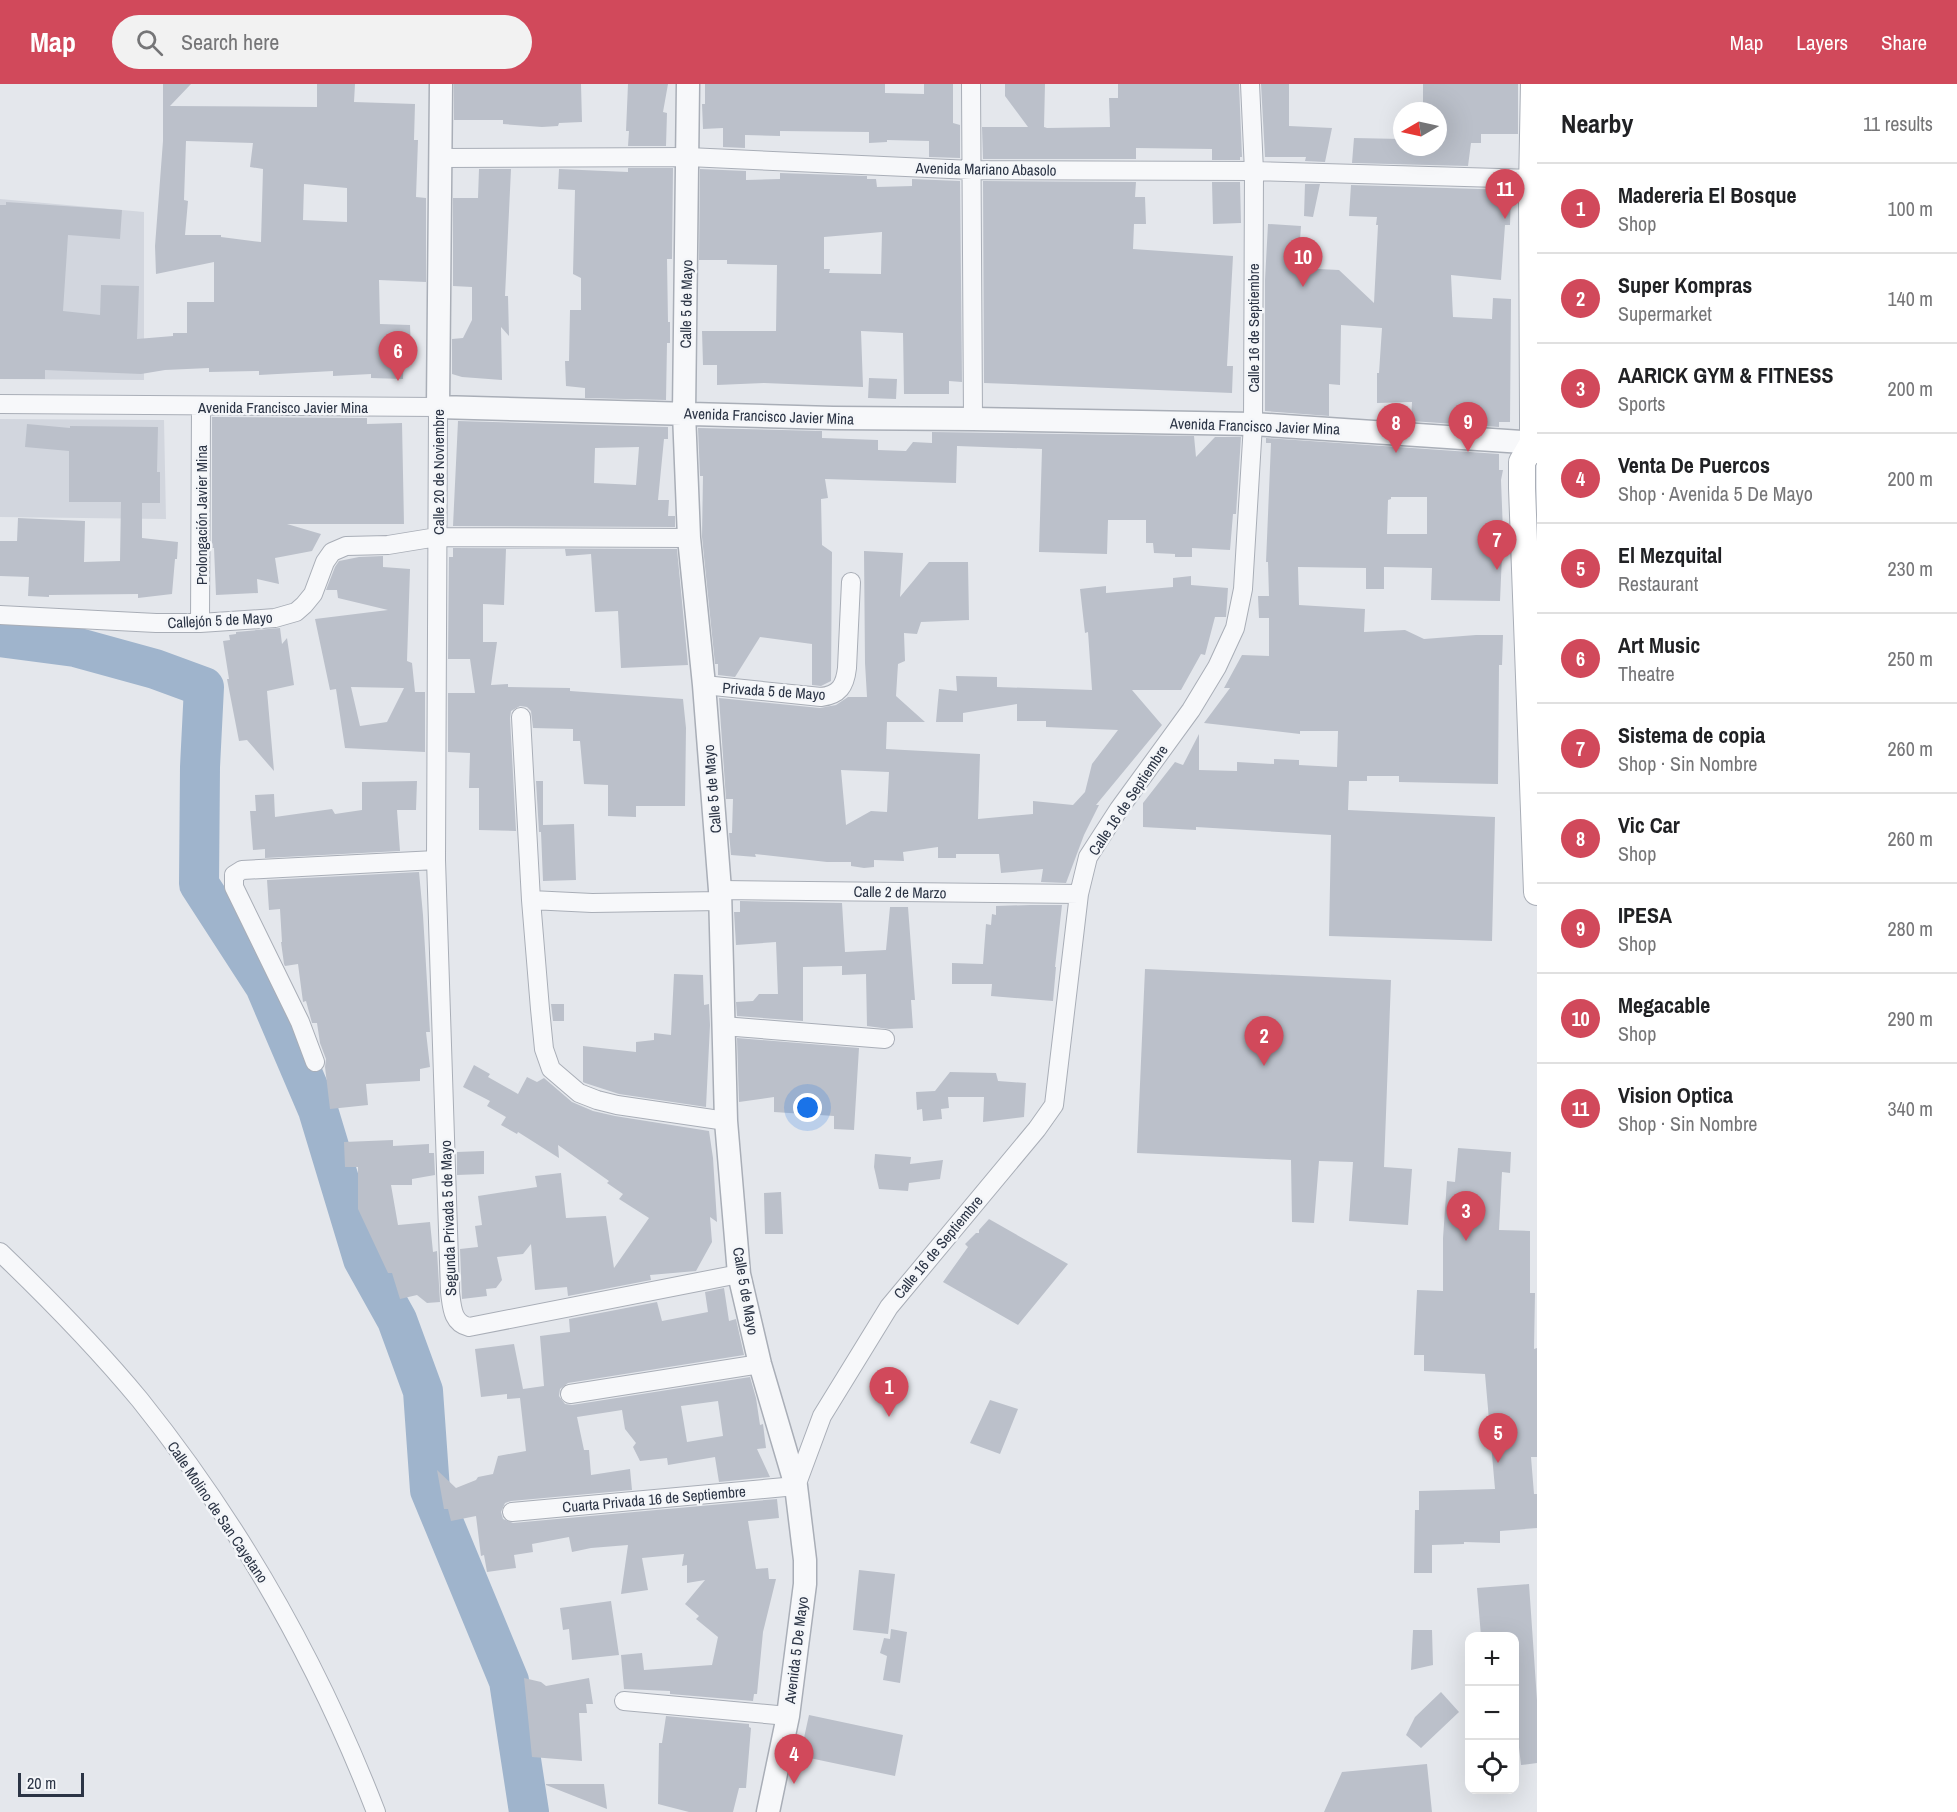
<!DOCTYPE html>
<html lang="en">
<head>
<meta charset="utf-8">
<style>
  :root { --surface:#fff; --page:#f2f2f2; --text:#202124; --muted:#757577; --line:#e0e0e0; --accent:#d1495b }
  body { margin:0; font-family:"Archivo Narrow",sans-serif; background:var(--page); color:var(--text) }
  .controls { position:absolute; right:18px; bottom:18px; display:grid; overflow:hidden; border-radius:12px; box-shadow:0 6px 24px #0002 }
  .controls button { width:54px; height:54px; display:grid; place-items:center; padding:0; border:0; border-bottom:2px solid var(--line); background:var(--surface); color:var(--text); font:30px sans-serif }
  .compass { position:absolute; left:1393px; top:18px; width:54px; height:54px; border-radius:50%; background:var(--surface); box-shadow:0 6px 24px #0002; rotate:261deg }
  .scale { position:absolute; left:18px; bottom:15px; width:66px; box-sizing:border-box; padding-left:6px; border:3px solid #2b3445; border-top:0; font-size:16px; line-height:21px; white-space:nowrap; color:#2b3445; -webkit-text-stroke:4px #f4f6f9; paint-order:stroke }
  .you { position:absolute; left:808px; top:1024px; width:21px; height:21px; margin:-15px; border:4px solid #fff; border-radius:50%; background:#1a73e8; box-shadow:0 0 0 9px #1a73e833 }
  .badge { display:grid; place-items:center; width:39px; height:39px; border-radius:50%; background:var(--accent); color:#fff; font-size:20px; font-weight:700 }
  .pin { position:absolute; translate:-50% -50px; filter:drop-shadow(0 2px 3px #0008) }
  .pin::after { content:''; position:absolute; top:32px; width:21px; height:18px; background:inherit; clip-path:polygon(0 0,100% 0,50% 100%) }
  .list { margin:0; padding:0; list-style:none }
  h2 { display:flex; justify-content:space-between; align-items:center; height:78px; margin:0; padding:0 24px; font-size:26px }
  h2 small { font-size:20px; font-weight:400; color:var(--muted) }
  .list li { display:grid; grid-template-columns:39px 1fr auto; gap:18px; align-items:center; box-sizing:border-box; height:90px; padding:0 24px; border-top:2px solid var(--line) }
  .list b { display:block; font-size:22px; white-space:nowrap }
  .list p { margin:0; font-size:20px; white-space:nowrap; color:var(--muted) }
  .list em { font-size:20px; font-style:normal; color:var(--muted) }
  .icon { flex:none; width:33px; height:33px; fill:none; stroke:currentColor; stroke-width:2; stroke-linecap:round; stroke-linejoin:round }
  .map { position:relative; flex:none; width:1537px; height:1728px; overflow:hidden }
  header { display:flex; align-items:center; gap:36px; box-sizing:border-box; height:84px; padding:0 30px; background:var(--accent); color:#fff }
  header strong { font-size:28px }
  nav { display:flex; gap:33px; margin-inline-start:auto; font-size:21px }
  .search { width:420px; height:54px; background:var(--page); display:flex; align-items:center; gap:15px; box-sizing:border-box; padding:0 21px; border-radius:33px; color:var(--muted); font-size:22px }
  main { display:flex }
  aside { flex:1; background:var(--surface) }
  .map>svg:first-child { display:block }
</style>
</head>
<body>
<header>
<strong>Map</strong>
<div class="search"><svg class="icon" aria-label="search" viewBox="0 0 24 24"><circle cx="10" cy="10" r="6"/><path d="M15 15l6 6"/></svg>Search here</div>
<nav><a>Map</a><a>Layers</a><a>Share</a></nav>
</header>
<main>
<div class="map">
<svg width="1537" height="1728" viewBox="0 0 1537 1728">
  <rect width="100%" height="100%" fill="#e4e7ec"/>
  <path fill="#d2d6de" d="M0,115L144,128V296L0,295Z
    M0,335L164,336L166,435L0,433Z"/>
  <g fill="none" stroke-linecap="round" stroke-linejoin="round">
    <path stroke="#9fb4cc" stroke-width="40" d="M0,553L75,563L155,585L204,603L200,683L199,800L265,902L318,1026L363,1175L397,1236L423,1307L430,1406L509,1597L529,1728"/>
  </g>
  <path fill="#bbc0ca" fill-rule="evenodd" d="M163,0H191L170,22L317,23V0H355L354,18L415,20L414,56H418L416,113L426,114V198L379,196L380,240L410,241L411,266L404,265L403,295L371,294V290L333,292V287L259,291V287L209,288V284L165,286L141,290L45,286V295H0V121H6V118L122,126L120,155L68,151L63,227L100,231L101,201L139,202L137,255L173,252V249H187V218H214V178L156,190L155,162L163,57ZM186,57L253,59L250,83L263,85L261,158L221,153V151H185L188,117L184,116ZM304,100L347,104V138L303,136Z
    M454,0H581L582,38L559,39L558,42L542,43L503,40V36H454Z
    M628,0H668L663,28L667,29L666,62H628L629,47H626Z
    M705,0H885V9L924,10V0H953V39L960,41V74L929,73V57L887,56V58L869,59V48L780,47V52L745,51V64L723,63V44L703,45L702,20H705Z
    M1005,0H1045L1044,43L1047,44L1110,43L1109,14H1118V0H1239L1242,73H1240V76H1212V65L1136,64V75H983L982,43H1028L1005,12Z
    M1261,0H1289V42L1332,44L1325,78L1305,77L1306,73H1265Z
    M1423,0H1518V50H1481V59H1471L1468,82L1352,79L1354,54L1402,55V63H1438V27H1423Z
    M628,84H673L672,175H667L668,238H670V259H667L666,316L585,314V304L566,302L565,277H569L570,226H581V194L573,190L575,106L558,105L559,85L628,88Z
    M479,85H511L505,212H508L509,252L501,243L502,296L462,293L452,290V255L463,254L472,236V203L453,202V114H478Z
    M700,85L746,87V96L780,95V89L867,92V95H876L877,103L912,102V95L960,97L962,298L949,297V310H904L903,249L861,247L863,303L764,299L717,301V281H703L702,247H776L777,181L727,180V176H699ZM882,148L881,190L829,189L830,185H824V153Z
    M983,97L1136,98L1135,113H1145L1146,140H1134L1133,165L1233,172L1227,282H1233L1232,309L984,299Z
    M1212,98H1240L1241,139L1213,140Z
    M1305,100H1320L1313,133L1304,132Z
    M1351,101L1511,106L1510,141H1505L1501,196L1451,191L1453,233L1492,235L1493,214L1511,215L1510,338H1499V343L1411,337L1412,318L1377,319V289H1379L1382,244L1341,241L1340,301L1329,300V332L1265,327V196L1268,140L1301,142L1298,184L1339,186L1374,219L1378,141H1376L1377,133L1349,132Z
    M869,294L897,295L896,315L868,314Z
    M212,333L367,334V340L402,339L404,440H287L321,450L312,467L275,474L279,500L257,495L258,509L216,511L214,464H212Z
    M458,337L668,343V355H664L658,416H669L668,432H675V443L453,442ZM639,363L636,401L594,399L595,364Z
    M27,340L70,344V342L158,343L157,388H160V419H142V454L178,458L177,475H175L172,510L138,514V510L49,511V513L28,512L29,493L0,492V457H17L18,434L85,437L84,478L120,477L121,418H69V367L25,363Z
    M698,344L822,347V354L878,356V366L906,367L913,358L932,359V348L1194,352L1196,373L1215,353H1241L1236,430H1233L1230,466L1192,464V473H1175V470L1154,469L1153,459H1146V436H1108L1107,470L1039,468L1042,365L957,362L956,399L825,395L828,414L821,415L822,461L832,468L831,597L821,602L812,601V560L760,553L735,593L718,591V580H715L702,453L703,392H700Z
    M1266,354L1499,370V386H1503L1501,396L1503,448L1500,517L1431,516L1432,484L1384,483V505H1366V484L1298,483L1299,521L1365,525L1364,548L1405,546L1424,555L1476,551H1503L1502,581H1499L1498,700L1399,698V692H1367V697H1349L1348,726L1495,733L1492,857L1329,852L1331,751L1196,743V746L1143,743V719L1175,678L1183,681L1199,650V686L1237,687V678L1274,680V675L1299,676V681L1337,683L1338,647H1300V650L1204,639L1230,604H1224L1242,571L1269,572V534H1259L1258,512H1269L1268,478H1266L1271,359H1266ZM1391,413H1427V450H1387L1388,416L1391,415Z
    M453,464L677,465L688,581L621,584L618,527L595,528L591,470L566,472L565,465H506L504,521L483,520V558H497L491,601L508,600V603L570,604V607L683,615L686,644L685,722H636V733L608,732V701L584,700L580,657H573V645L533,644L531,627L527,623L520,622L511,627L510,634L516,747L479,746V704H469L470,669L448,668V609H475L470,575H448L449,473H453Z
    M864,467L903,469L900,513L929,478H968L969,536L921,538L917,550L904,549L905,577L898,580L896,612L925,638H887L886,665L980,670L978,735L1033,730V717L1073,721L1085,708L1092,680L1118,646L1046,643V637H1017V620L963,629V638H936L939,605L957,607L956,592L997,593V603L1092,606L1088,548L1085,549L1080,505L1106,502V509L1173,503V494L1191,492V501L1228,504L1226,533H1215L1205,571L1201,570L1181,606H1132L1162,641L1096,721H1099L1084,751L1066,799L1041,798L1043,785L1001,789L999,770H956V774H938V763L903,768L904,777L874,776V783L864,784L851,782V778H827L755,770L756,773L731,771L729,749H732L733,715H726L719,614L820,624L836,621L848,613H867L865,579ZM841,686L889,688L887,728L871,727L846,741Z
    M383,472V483L410,485L407,577L412,579L415,608H425V668L345,664L336,605L330,606L315,535L388,526L338,514L337,506H326L335,483L339,477L359,473ZM351,603L404,604L387,638L360,642Z
    M280,544L282,560L287,554L294,601L267,607L274,687L247,656L239,657L227,595H229L223,557L230,556L229,551L236,550V548Z
    M417,697L416,726H397L400,767L265,774V765L253,766L250,727H256L255,711L274,710L275,733L332,725L335,730L362,726V698Z
    M536,697H543V741L574,740L576,796L543,797L541,748H539Z
    M419,788L423,831L430,948H426L430,983L420,985V997L366,1000L368,1021L330,1025L325,983L326,975L320,959L317,939H312L306,917L303,918L298,880L285,882L284,880L281,858H282L280,825L269,826L267,796Z
    M740,817L842,819L845,868L886,866L890,823H908L915,916H911L913,944L889,945L867,942L866,890L842,891V882L803,883V937L737,932L736,918L753,917L759,910H778L776,858L736,861L734,828H740Z
    M1030,821H1062L1055,883H1056L1053,917L991,912L992,900H952V879L983,880L986,840L991,841L992,830L996,831V822Z
    M1145,885L1391,896L1384,1083L1412,1085L1408,1141L1349,1137L1353,1078L1319,1077L1314,1139L1292,1138L1291,1076L1137,1069Z
    M674,890L703,891L704,921L709,920L710,941L706,1023L619,1010L585,999L583,998V962L636,968V958L654,956V949L671,951Z
    M551,920H564V937H553Z
    M737,954L859,964L854,1046L834,1045V1032L774,1028V1013L739,1018Z
    M474,981L490,990L488,993L518,1010L527,993L537,998L544,994L572,1018L593,1027L615,1032L709,1047L713,1074L717,1138L710,1133L712,1158L696,1187L650,1191L651,1196L568,1212L567,1203L535,1206L531,1160L523,1170L497,1173L502,1196L496,1204L486,1205L487,1212L462,1215L460,1165L478,1163L475,1142L482,1141L478,1112L537,1103L535,1092L561,1089L566,1134L606,1132L614,1184L649,1134L619,1115L623,1110L607,1099L609,1097L558,1061L559,1074L518,1048L517,1050L501,1041L506,1033L487,1022L490,1017L463,1003Z
    M950,988L996,989L998,997L1026,999L1024,1033L983,1038L984,1013H948L949,1024L941,1025L942,1035L923,1037L922,1025L917,1026L916,1008L935,1007Z
    M393,1056V1062L429,1060V1069H434L435,1091L412,1095V1101H391L398,1141L430,1138L433,1168L437,1167L440,1218L427,1219L417,1211L400,1215L392,1189H388L358,1125V1083H345L344,1058Z
    M1458,1064L1511,1068L1510,1089L1502,1088L1499,1146L1530,1147V1209H1535L1534,1265L1537,1264V1373H1531L1534,1410H1537V1444L1500,1447V1459L1464,1458V1460L1432,1461V1489H1414L1415,1426H1419V1407L1495,1405L1485,1290L1424,1287V1271H1414L1417,1206L1443,1207V1154L1447,1097L1455,1098Z
    M484,1067V1090L457,1091V1068Z
    M875,1070L911,1073L910,1080L943,1076L940,1095L909,1099L908,1107L879,1105L874,1083Z
    M781,1108L783,1150H765L764,1109Z
    M989,1135L1068,1180L1018,1241L943,1198L968,1163L965,1160L976,1149H979V1146Z
    M724,1204L729,1237L736,1235L744,1271L568,1299L560,1305L559,1312L565,1320L572,1321L750,1293L756,1314L760,1341L763,1340L766,1364L757,1365L770,1393L719,1398L715,1373L668,1381L667,1374L640,1377L633,1363L636,1359L625,1345L622,1326L577,1333L584,1366H589L591,1391L630,1385L632,1406L511,1417L505,1419L501,1428L503,1435L513,1439L777,1415L779,1434L748,1437L756,1485L768,1484L769,1495H776L763,1548L757,1610H754L753,1617L670,1610V1607L624,1605L621,1571L642,1569L644,1586L712,1581L718,1553L696,1535L699,1532L685,1520L705,1496L687,1499V1481L682,1482L684,1470L642,1474L648,1506L621,1510L628,1461L591,1464L572,1468L569,1453L532,1460L533,1468L514,1471L516,1484L487,1488L484,1471L481,1472L476,1432L451,1437L448,1425H444L437,1386L456,1404L476,1396L478,1393L493,1390L498,1372L526,1367L520,1314L507,1315V1310L481,1313L475,1265L514,1260L523,1305L544,1302L540,1252L570,1248L569,1235L657,1218L662,1237L708,1228L705,1208ZM718,1317L723,1352L687,1358L681,1322Z
    M990,1316L1018,1325L1000,1370L970,1359Z
    M859,1486L895,1490L888,1550L853,1546Z
    M1529,1500L1537,1616V1679L1521,1681L1515,1629V1552H1481L1477,1504Z
    M611,1517L619,1571L572,1576L569,1545L563,1546L560,1524Z
    M891,1545L907,1548L900,1599L883,1596L887,1572L880,1569L884,1554L890,1555Z
    M1413,1546H1432L1433,1581L1411,1586Z
    M524,1594L541,1598L546,1602L589,1594L593,1620H586L587,1629H579L582,1677L532,1673Z
    M1441,1608L1459,1628L1421,1664L1406,1651L1415,1633Z
    M809,1631L903,1651L895,1692L800,1672Z
    M666,1632L749,1640V1643L751,1644L746,1704H739L733,1728H689L658,1720L659,1659H662Z
    M1427,1680L1432,1728H1324L1342,1688Z
    M546,1700H604L607,1725L546,1701Z"/>
  <g fill="none" stroke-linecap="round" stroke-linejoin="round">
    <g stroke="#a9aeb7" stroke-width="20">
      <path id="minor" d="M971,0L973,335
        M441,74L688,73L972,86L1254,87L1532,95
        M0,320L438,323L436,776L450,1208C452,1223 452,1239 469,1243L739,1190
        M0,531L156,539H200L275,534L296,528L304,521L313,510L325,478L332,468L346,462L388,461L437,453L689,454
        M200,539L201,323
        M704,601L821,613C839,611 845,602 847,584L851,498
        M521,633L531,816L540,925L544,965L551,985L579,1009L597,1016L617,1021L726,1037
        M720,806L1079,810
        M531,816L592,819L720,817
        M723,942L885,955
        M315,978L300,938L234,803V791L242,786L436,776
        M0,1168C49,1215 97,1264 140,1316C241,1442 318,1578 376,1728
        M570,1310L760,1280
        M512,1428L796,1402L822,1332L889,1223L1037,1045L1054,1021L1079,810L1088,773L1119,725L1191,626L1217,583L1235,544L1243,505L1253,340L1254,87L1250,0
        M624,1617L788,1632"/>
    </g>
    <g stroke="#a9aeb7" stroke-width="25">
      <path id="tertiary" d="M441,0L438,323L833,334L973,335L1253,340L1537,359
        M688,0L684,329L689,454L704,601L720,806L726,1037L739,1190L760,1280L796,1402L805,1476V1500L788,1632L768,1728"/>
    </g>
    <g stroke="#a9aeb7" stroke-width="28">
      <path id="secondary" d="M1534,0L1532,104L1533,332V359L1537,366
        M1533,359L1522,378V404L1537,808"/>
    </g>
    <use href="#minor" stroke="#f7f8fa" stroke-width="18"/>
    <use href="#tertiary" stroke="#f7f8fa" stroke-width="22"/>
    <use href="#secondary" stroke="#fff" stroke-width="26"/>
  </g>
  <g text-anchor="middle" dominant-baseline="central" stroke-width="5" stroke-linejoin="round" paint-order="stroke">
    <g font-size="15" fill="#2b3445" stroke="#f4f6f9">
      <text transform="translate(986 85) rotate(1)">Avenida Mariano Abasolo</text>
      <text transform="translate(686 220) rotate(-89)">Calle 5 de Mayo</text>
      <text transform="translate(1253 244) rotate(-90)">Calle 16 de Septiembre</text>
      <text x="283" y="323">Avenida Francisco Javier Mina</text>
      <text transform="translate(769 332) rotate(2)">Avenida Francisco Javier Mina</text>
      <text transform="translate(1255 342) rotate(2)">Avenida Francisco Javier Mina</text>
      <text transform="translate(438 388) rotate(-90)">Calle 20 de Noviembre</text>
      <text transform="translate(201 431) rotate(-90)">Prolongación Javier Mina</text>
      <text transform="translate(220 536) rotate(-3)">Callejón 5 de Mayo</text>
      <text transform="translate(774 607) rotate(4)">Privada 5 de Mayo</text>
      <text transform="translate(712 705) rotate(-95)">Calle 5 de Mayo</text>
      <text transform="translate(1128 716) rotate(-56)">Calle 16 de Septiembre</text>
      <text transform="translate(900 808) rotate(1)">Calle 2 de Marzo</text>
      <text transform="translate(448 1134) rotate(-92)">Segunda Privada 5 de Mayo</text>
      <text transform="translate(938 1163) rotate(-50)">Calle 16 de Septiembre</text>
      <text transform="translate(746 1207) rotate(80)">Calle 5 de Mayo</text>
      <text transform="translate(654 1415) rotate(-5)">Cuarta Privada 16 de Septiembre</text>
      <text transform="translate(218 1428) rotate(56)">Calle Molino de San Cayetano</text>
      <text transform="translate(796 1566) rotate(-83)">Avenida 5 De Mayo</text>
    </g>
  </g>
</svg>
<div class="controls">
<button>+</button>
<button>−</button>
<button><svg class="icon" aria-label="locate" viewBox="0 0 24 24"><circle cx="12" cy="12" r="6"/><path d="M12 2v4M12 18v4M2 12h4M18 12h4"/></svg></button>
</div>
<svg class="compass" viewBox="-18 -18 36 36"><path d="M0-13l5 13h-10z" fill="#e53935"/><path d="M0 13l5-13h-10z" fill="#757577"/></svg>
<div class="scale">20 m</div>
<div class="you"></div>
<div class="pin badge" style="left:889px;top:1333px">1</div>
<div class="pin badge" style="left:1264px;top:982px">2</div>
<div class="pin badge" style="left:1466px;top:1157px">3</div>
<div class="pin badge" style="left:794px;top:1700px">4</div>
<div class="pin badge" style="left:1498px;top:1379px">5</div>
<div class="pin badge" style="left:398px;top:297px">6</div>
<div class="pin badge" style="left:1497px;top:486px">7</div>
<div class="pin badge" style="left:1396px;top:369px">8</div>
<div class="pin badge" style="left:1468px;top:368px">9</div>
<div class="pin badge" style="left:1303px;top:203px">10</div>
<div class="pin badge" style="left:1505px;top:135px">11</div>
</div>
<aside>
<h2>Nearby<small>11 results</small></h2>
<ul class="list">
<li><span class="badge">1</span><div><b>Madereria El Bosque</b><p>Shop</p></div><em>100 m</em></li>
<li><span class="badge">2</span><div><b>Super Kompras</b><p>Supermarket</p></div><em>140 m</em></li>
<li><span class="badge">3</span><div><b>AARICK GYM &amp; FITNESS</b><p>Sports</p></div><em>200 m</em></li>
<li><span class="badge">4</span><div><b>Venta De Puercos</b><p>Shop · Avenida 5 De Mayo</p></div><em>200 m</em></li>
<li><span class="badge">5</span><div><b>El Mezquital</b><p>Restaurant</p></div><em>230 m</em></li>
<li><span class="badge">6</span><div><b>Art Music</b><p>Theatre</p></div><em>250 m</em></li>
<li><span class="badge">7</span><div><b>Sistema de copia</b><p>Shop · Sin Nombre</p></div><em>260 m</em></li>
<li><span class="badge">8</span><div><b>Vic Car</b><p>Shop</p></div><em>260 m</em></li>
<li><span class="badge">9</span><div><b>IPESA</b><p>Shop</p></div><em>280 m</em></li>
<li><span class="badge">10</span><div><b>Megacable</b><p>Shop</p></div><em>290 m</em></li>
<li><span class="badge">11</span><div><b>Vision Optica</b><p>Shop · Sin Nombre</p></div><em>340 m</em></li>
</ul>
</aside>
</main>
</body>
</html>
